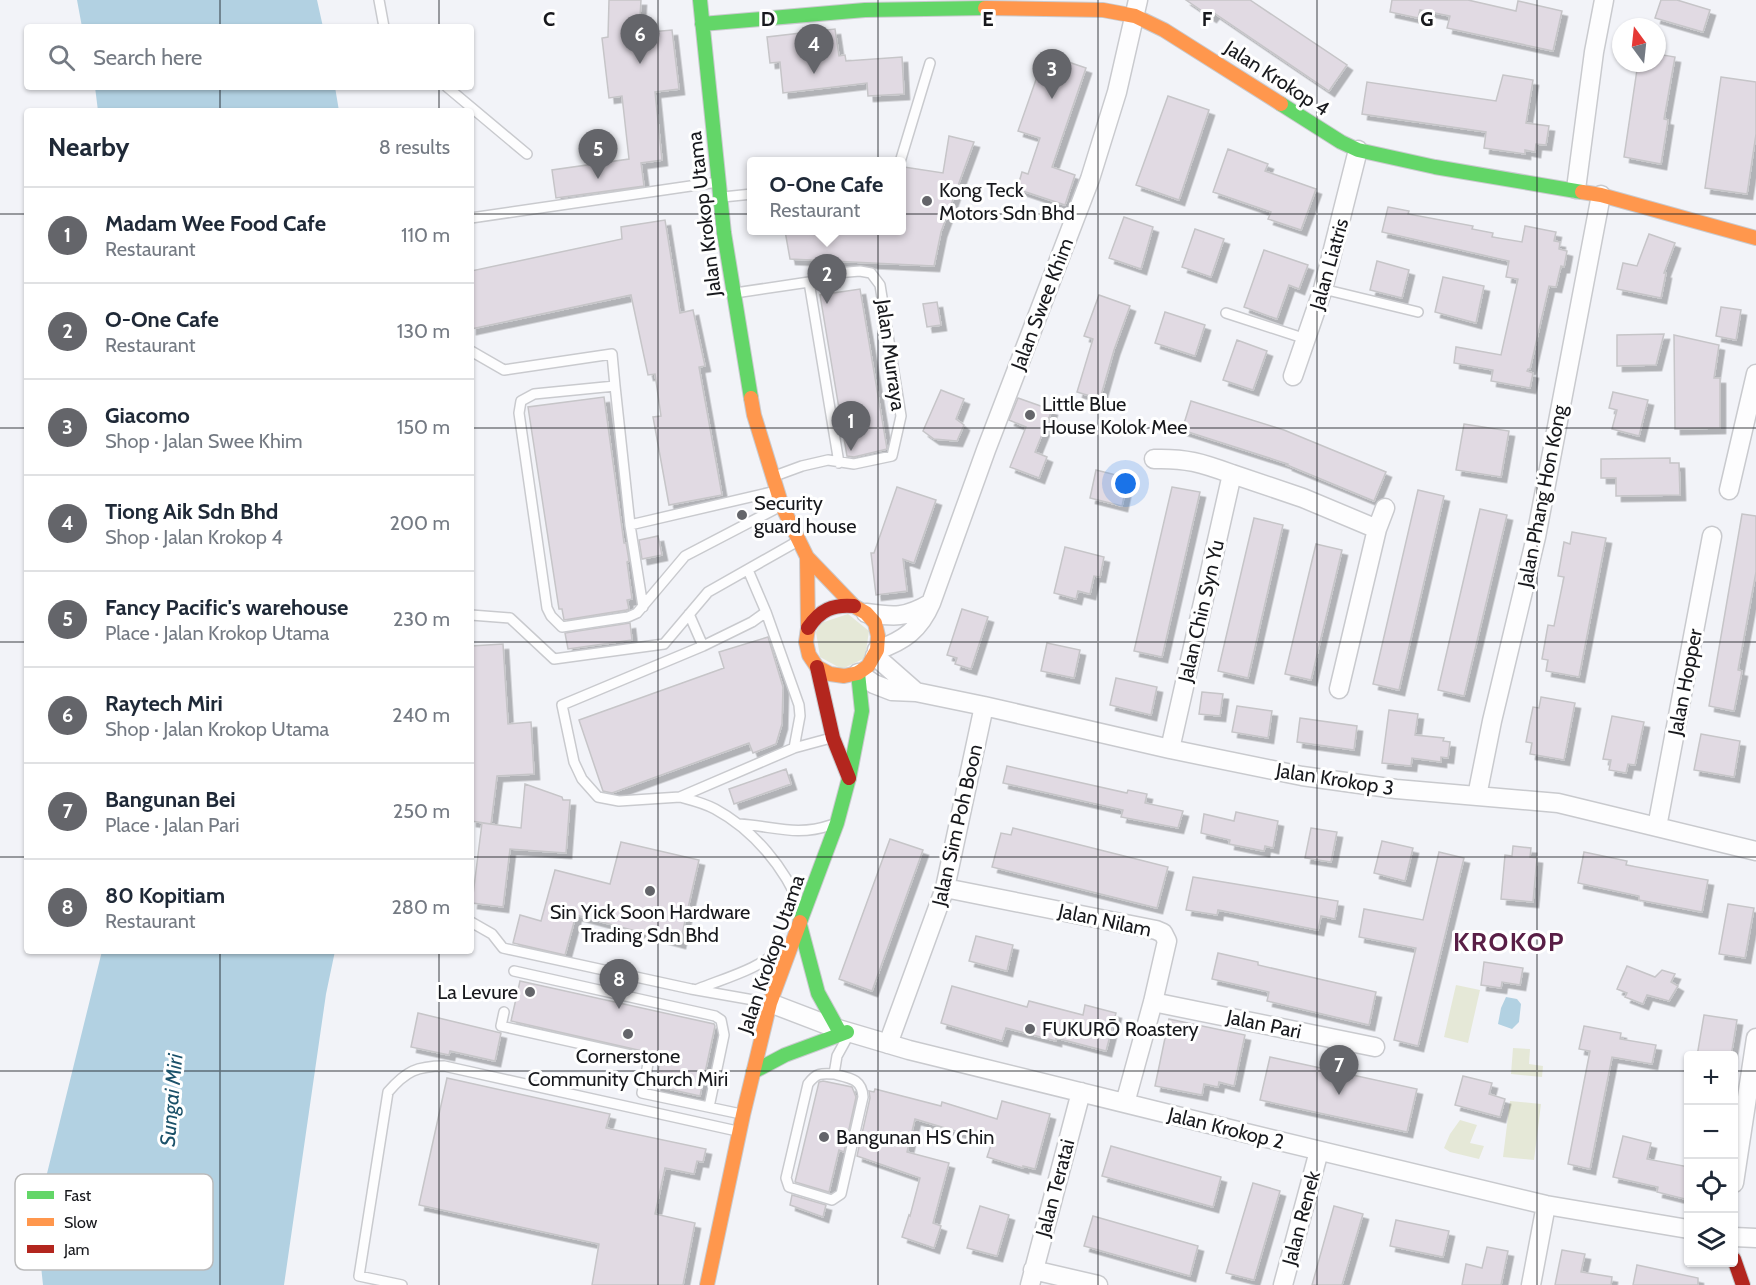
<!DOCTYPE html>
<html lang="en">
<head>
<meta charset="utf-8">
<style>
  :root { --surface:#fff; --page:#f2f2f3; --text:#1f2937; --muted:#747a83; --line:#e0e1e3; --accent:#64656a }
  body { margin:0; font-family:Cabin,sans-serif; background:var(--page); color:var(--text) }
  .controls { position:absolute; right:18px; bottom:18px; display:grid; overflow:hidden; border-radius:6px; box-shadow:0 2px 4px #0004 }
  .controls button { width:54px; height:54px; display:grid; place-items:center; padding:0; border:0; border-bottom:2px solid var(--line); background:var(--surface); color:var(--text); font:30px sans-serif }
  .compass { position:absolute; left:1612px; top:18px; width:54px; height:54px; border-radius:50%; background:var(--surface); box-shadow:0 2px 4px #0004; rotate:345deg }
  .you { position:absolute; left:1126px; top:484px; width:21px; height:21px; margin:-15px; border:4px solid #fff; border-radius:50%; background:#1a73e8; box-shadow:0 0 0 9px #1a73e833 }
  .badge { display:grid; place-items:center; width:39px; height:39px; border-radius:50%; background:var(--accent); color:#fff; font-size:20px; font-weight:700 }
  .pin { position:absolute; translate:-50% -50px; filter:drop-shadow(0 2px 3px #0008) }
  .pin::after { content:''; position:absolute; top:32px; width:21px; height:18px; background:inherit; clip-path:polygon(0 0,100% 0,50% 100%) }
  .popup { position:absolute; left:747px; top:157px; width:159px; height:78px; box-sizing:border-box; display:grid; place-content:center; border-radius:6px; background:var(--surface); filter:drop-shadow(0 2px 4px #0005); font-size:20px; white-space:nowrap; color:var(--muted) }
  .popup b { font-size:22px; color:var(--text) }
  .popup::after { content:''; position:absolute; left:50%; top:100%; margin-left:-12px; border:12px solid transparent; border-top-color:var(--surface) }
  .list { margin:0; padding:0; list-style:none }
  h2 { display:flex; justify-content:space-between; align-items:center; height:78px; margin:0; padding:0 24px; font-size:26px }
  h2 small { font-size:20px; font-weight:400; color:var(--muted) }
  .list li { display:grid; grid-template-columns:39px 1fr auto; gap:18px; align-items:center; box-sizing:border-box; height:96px; padding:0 24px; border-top:2px solid var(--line) }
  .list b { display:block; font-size:22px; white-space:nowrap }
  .list p { margin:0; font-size:20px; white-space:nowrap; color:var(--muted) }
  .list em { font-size:20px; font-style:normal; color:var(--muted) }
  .icon { flex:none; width:33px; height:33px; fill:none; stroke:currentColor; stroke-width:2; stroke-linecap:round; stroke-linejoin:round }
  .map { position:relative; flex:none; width:1756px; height:1285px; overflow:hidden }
  .search { position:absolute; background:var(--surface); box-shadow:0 2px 4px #0004; left:24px; top:24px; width:450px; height:66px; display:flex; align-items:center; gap:15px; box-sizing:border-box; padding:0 21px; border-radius:6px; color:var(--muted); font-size:22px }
  .panel { position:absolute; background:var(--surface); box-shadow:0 2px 4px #0004; left:24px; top:108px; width:450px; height:846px; border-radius:6px }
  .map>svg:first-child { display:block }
</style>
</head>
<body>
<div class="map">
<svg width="1756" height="1285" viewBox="0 0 1756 1285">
  <defs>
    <filter id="shadow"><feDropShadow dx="5.5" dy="5.5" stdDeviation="0" flood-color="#0004"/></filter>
  </defs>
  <rect width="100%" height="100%" fill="#f2f3f8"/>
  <path fill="#e5e8d7" d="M848,614L869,631L865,658L842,669L820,657L816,632L821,623Z
    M1456,985L1480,990L1468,1043L1444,1037Z
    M1513,1048L1530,1049L1529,1064L1543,1066L1542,1077L1511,1074Z
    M1510,1101L1541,1104L1534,1160L1503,1157Z
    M1460,1120L1477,1125L1470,1143L1484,1146L1479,1159L1450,1152L1444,1148L1450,1134Z"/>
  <path fill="#b2d1e2" d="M77,0H317L323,27H82Z
    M95,87H335L339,111H98Z
    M102,951H335L326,994L284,1285H43L36,1218Z
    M1506,997L1517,999L1521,1004L1519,1022L1512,1029L1498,1024L1501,1008Z"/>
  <path fill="#e1dae3" stroke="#c6c5c8" stroke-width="1.5" filter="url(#shadow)" d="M609,0H641L639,33L672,30L679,89L655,92L662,160L641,163L644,186L556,198L552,170L629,159L622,96L609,98L602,38L608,37Z
    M1186,0H1250L1347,65L1329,91L1214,13L1211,17Z
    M1392,0H1468L1516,11L1518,1L1562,11L1553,51L1447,28L1450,16L1420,10L1418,18L1390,12Z
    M1661,0H1677L1710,10L1703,32L1655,18Z
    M835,29L839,56L845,55L846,61L902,57L904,94L868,96L867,83L783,93L780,62L770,63L767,37Z
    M1045,54L1086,68L1052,167L1075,175L1065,205L1017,189L1022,172L1028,174L1040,138L1018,131Z
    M1657,54L1675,57L1664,119L1668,120L1661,164L1624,157L1638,63H1657Z
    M1503,75L1533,80L1526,123L1549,126L1546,145L1536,144L1535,152L1525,150V154L1484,148L1486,132L1362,114L1367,82L1496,101Z
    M1721,77L1756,82V134L1747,194L1705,188Z
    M1168,96L1209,110L1179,200L1136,185Z
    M949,136L974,142L941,232L934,266L790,259L785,231H902V168L904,167L943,173Z
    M1228,149L1268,164L1265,171L1316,189L1301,230L1268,219L1271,212L1213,192Z
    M1388,207L1409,211L1408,214L1473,226L1472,229L1493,233L1492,237L1522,242L1525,226L1556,232L1554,241L1560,242L1559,249L1567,251L1564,267L1561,266L1556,287L1549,286L1530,369H1528L1527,371L1533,373L1530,388L1491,381L1493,370L1454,363L1456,347L1501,355L1518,279L1506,277L1509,261L1382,232Z
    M1124,217L1153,227L1141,269L1109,258Z
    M665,220L680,313L693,310L705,366L699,367L722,495L669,505L653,417L661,416L655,374L648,375L631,295L471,329V271L622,239L621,227Z
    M1195,229L1224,239L1211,277L1182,267Z
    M1649,234L1675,243L1664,273H1666L1661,298L1617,289L1623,263L1637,266Z
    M1264,250L1308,265L1299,289L1289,285L1277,319L1244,307Z
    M1377,261L1409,270L1402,298L1370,290Z
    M1443,277L1484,286L1476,323L1435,312Z
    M860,289L887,449L854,457L847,456L820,295Z
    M1099,295L1130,306L1114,350L1100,399L1077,392L1093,339L1084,336Z
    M937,302L941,325L927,327L923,304Z
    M1721,307L1741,310L1736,340L1716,336Z
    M1165,312L1205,325L1195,356L1155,343Z
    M1664,334L1656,365L1617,366V335Z
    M1674,335L1719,345L1714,378H1720V428L1675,429Z
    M1237,340L1267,351L1253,390L1223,380Z
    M941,390L964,399L956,419L964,425L957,441L934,439L923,431Z
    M1613,392L1648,400L1639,436L1612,429L1617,410L1609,408Z
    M604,397L624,543H626L629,561L627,562L632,599L627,600L629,609L626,610L564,620L562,609H559L528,407Z
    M1018,398L1052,410L1035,452L1047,457L1039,478L1010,467L1026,427L1009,420Z
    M1191,401L1284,430L1386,472L1374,501L1287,465L1288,464L1182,430Z
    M1464,424L1509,431L1501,477L1456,470Z
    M1670,458V463H1679L1680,495L1616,496V478H1601V459Z
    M1096,470L1128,478L1122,506L1090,498Z
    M897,487L936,500L914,563L903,559L907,591L876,595L871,553H874Z
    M1172,487L1200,492L1162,657L1134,651Z
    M1418,490L1444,496L1399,690L1373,684Z
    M1480,509L1507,515L1464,696L1438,690Z
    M1742,514L1756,516V572L1738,670L1742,671L1734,711L1709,706Z
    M1254,518L1283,525L1248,678L1218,671Z
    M1572,532L1606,538L1579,677L1546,671L1548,660L1542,659L1548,625L1554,626L1564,577L1558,576L1564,542L1570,544Z
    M658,536L662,555L642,559L639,540Z
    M1316,544L1342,550L1311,680L1285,674Z
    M1065,547L1104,557L1100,577L1094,576L1090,594L1078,591L1076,599L1054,593Z
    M962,609L988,617L971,669L955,664L957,658L947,655Z
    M630,623L632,640L568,649L565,633Z
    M768,637L783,687L782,724L776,744L753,753L749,743L612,793L603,791L579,720L724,668L719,652Z
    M1047,643L1080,650L1074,678L1041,671Z
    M503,644L508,724L531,722L534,774L497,776L491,824L471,821V646Z
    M1116,678L1157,687L1151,715L1110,705Z
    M1202,692L1223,694L1220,716L1199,714Z
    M1541,697L1575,703L1564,760L1530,754L1532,743L1526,742L1533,707L1539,708Z
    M1237,706L1272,711L1268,738L1232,732Z
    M1389,710L1418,714L1415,735L1444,738L1443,741L1450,742L1448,758L1441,757V762L1412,758L1411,766L1382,763Z
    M1612,716L1644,722L1635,765L1628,764L1626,773L1609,770L1611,760L1603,759Z
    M1300,718L1357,726L1354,750L1297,742Z
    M1701,734L1740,741L1734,777L1694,770Z
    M1007,766L1127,793L1128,790L1147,794L1145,803L1183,811L1178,828L1121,817L1123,810L1003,783Z
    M786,769L791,784L734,804L729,789Z
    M525,784L562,797L563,800H570L566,853L510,849L503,907L472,903L482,823L521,828Z
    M1236,812L1278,821L1273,848L1265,846L1264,851L1229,844L1230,840L1201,833L1204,814L1234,821Z
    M1013,828L1168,867L1157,908L992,867L1001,833L1011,835Z
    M1311,828L1337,832L1331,862L1305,858Z
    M890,839L923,850L872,991L839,979Z
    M1382,841L1413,848L1405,881L1374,873Z
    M621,842L699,860L680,943L576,915L565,955L513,943L520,915L541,921L555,870L610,884Z
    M1513,846L1531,848L1530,857L1537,858L1533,902L1501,899L1505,855L1512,856Z
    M1439,852L1464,858L1418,1046L1394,1040L1416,948L1359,937L1364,909L1423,920Z
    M1584,852L1627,861L1626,865L1708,880L1702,912L1639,900V896L1578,883Z
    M1193,877L1338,901L1335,919L1321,916L1318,930L1218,910L1217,915L1186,910Z
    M1728,904L1754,908L1745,958L1719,954Z
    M976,936L1013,945L1007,971L969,961Z
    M1218,953L1258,962V965L1376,992L1369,1025L1267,1001L1269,992L1212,979Z
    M1484,962L1523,968L1520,985L1502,982L1501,988L1481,985Z
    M1627,966L1655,977L1662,970L1675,974L1671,982L1678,986L1669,1001L1647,995L1643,1004L1625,997L1627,993L1617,989Z
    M520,981L714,1024L715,1026L700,1096L655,1086L661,1058L655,1057L651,1053L511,1021Z
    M952,986L1027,1007L1029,1001L1083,1015L1085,1005L1116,1013L1106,1051L1056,1038V1041L1006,1028L1002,1041L941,1023Z
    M418,1013L501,1033L495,1061L450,1051L449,1055L411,1047Z
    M1704,1015L1737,1020L1731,1056H1697Z
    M1169,1019L1245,1035L1234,1086L1219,1082L1218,1087L1204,1084L1202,1095L1155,1086Z
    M1584,1026L1621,1033L1620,1039L1656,1045L1652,1064L1612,1057L1590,1169L1568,1164L1590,1051L1579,1049Z
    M1270,1057L1417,1089L1407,1132L1260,1100Z
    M1463,1076L1492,1083L1489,1094L1505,1099L1500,1117L1455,1105Z
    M447,1078L610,1114L606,1128L706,1149L703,1162L697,1161L694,1174L665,1168L655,1214L695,1223L683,1285H592L599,1244L419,1205Z
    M823,1081L852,1087L856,1097L844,1152L839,1150L829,1192L795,1182L819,1082Z
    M875,1089L941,1106L942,1102L997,1119L1002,1101L1050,1114L1035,1169L1023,1166V1168L987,1157L992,1142L915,1119L907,1152L949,1163L933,1223L941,1226L934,1248L902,1237L909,1215L910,1216L920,1178L857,1156L870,1098L869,1091L874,1092Z
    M1623,1136L1651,1143L1647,1159L1689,1167V1200L1657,1192L1658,1187L1613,1177Z
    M1111,1146L1221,1177L1213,1207L1102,1176Z
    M1253,1183L1280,1191L1254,1280L1226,1273Z
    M792,1195L826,1205L823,1217L790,1205Z
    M980,1206L1009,1215L997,1256L967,1248Z
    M1334,1206L1363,1214L1342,1285H1312Z
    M1093,1216L1198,1246L1190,1276L1084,1246Z
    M1396,1220L1449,1231L1443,1257L1390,1246Z
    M1487,1247L1508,1251L1501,1285H1462L1466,1264L1482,1268Z
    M1562,1250L1585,1254L1581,1272L1612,1277L1611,1285H1555Z
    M1637,1265L1698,1278V1285H1633Z"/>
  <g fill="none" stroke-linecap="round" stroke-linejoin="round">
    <g stroke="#c9cace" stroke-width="12">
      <path id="lane" d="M379,0L384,27
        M447,87L527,154
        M900,162L930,63
        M723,197L752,194
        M471,218L718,182
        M809,282L839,463
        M1323,289L1418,312
        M735,293L809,282L836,273L860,271L871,273L880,285L901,416L892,456L854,464L828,460L802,466L772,477
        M1226,313L1306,339
        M471,351L504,370L612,354L615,386
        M630,525L615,386L534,394L521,401L519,413L547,608L551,616L562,627L628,617L637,613L685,556L781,506
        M748,570L766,612L799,705L800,716L794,748
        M643,607L630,525L776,491
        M766,612L752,622L703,646L562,705L574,762L582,779L598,797L619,801L680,797L794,748L831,738
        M689,614L703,646
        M471,615L510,618L554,659L664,644L708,592L798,541
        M680,797C691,800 704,803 715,809C754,830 785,868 801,908
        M739,824C774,826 796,837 831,825
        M471,922L492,934L503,948L691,989L770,1003
        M514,971L715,1016L721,1020L724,1035L709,1107
        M698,989C728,977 760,969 784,946
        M504,1012L501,1026L649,1059L642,1093L741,1114
        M834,1074C850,1078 862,1079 863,1097L841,1194L832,1200L789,1187L786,1178L808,1084C816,1073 821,1073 834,1074L837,1056L848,1036
        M402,1285L359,1276L388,1092C406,1071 417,1066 444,1066L737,1131"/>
    </g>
    <g stroke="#c9cace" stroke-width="21">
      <path id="street" d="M1576,189L1594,52L1604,0
        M1293,376L1323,289L1358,150
        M1154,459C1186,458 1202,463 1232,474
        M1729,490L1756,374
        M1377,529L1385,508
        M866,613C895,617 905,618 931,603
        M877,650C904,641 920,629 931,603L986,450L1090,179L1117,92L1138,0
        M875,656L916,692
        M858,673L874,684L892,691L916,692L984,706L1170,749L1302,776L1396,789L1558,803L1756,851
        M1170,749L1232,474L1303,498L1377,529L1339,689
        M1477,796L1492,721L1536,537L1601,195
        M1657,827L1712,536
        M945,888L1156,930L1163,933L1167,941L1153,1002L1125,1103
        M1153,1002L1375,1047
        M770,1003L838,1029L909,1050L1246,1133L1546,1205L1688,1229
        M888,1044L945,888L984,706
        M1734,1183L1756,1038
        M1734,1237L1756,1238
        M1033,1270L1098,1285
        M1030,1285L1081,1092
        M1283,1285L1319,1151
        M1531,1285L1546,1205"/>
    </g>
    <g stroke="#c9cace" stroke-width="16">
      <path id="fast" d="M700,0L724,233L751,398
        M702,24L865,10L985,8
        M1281,104L1341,142L1358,150L1435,167L1582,192
        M800,922L837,823L849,778L862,711L858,673
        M800,925L818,993L838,1029
        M753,1072L785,1055L847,1032"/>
    </g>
    <g stroke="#c9cace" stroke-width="16">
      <path id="slow" d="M985,8L1103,10L1135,16L1164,30L1281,104
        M1582,192L1601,195L1756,238
        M751,398L754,415L782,506L807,557L854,606L866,613L875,623L878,636L877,650L868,666L858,673L844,676L830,674L817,667L809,655L806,642L808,628L807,557
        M707,1285L743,1115L770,1003L800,922"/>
    </g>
    <g stroke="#c9cace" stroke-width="16">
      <path id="jam" d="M808,628C820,610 833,604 854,606
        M817,667L833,738L849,778
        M1734,1259L1743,1285"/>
    </g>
    <use href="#lane" stroke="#fdfdfe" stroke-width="9"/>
    <use href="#street" stroke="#fdfdfe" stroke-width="18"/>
    <use href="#fast" stroke="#63d668" stroke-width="14"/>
    <use href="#slow" stroke="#ff974d" stroke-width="14"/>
    <use href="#jam" stroke="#b3261e" stroke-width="14"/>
  </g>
  <path fill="none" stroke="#18191d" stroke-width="1.5" stroke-opacity="0.55" d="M220,0V27M439,0V27M658,0V1285M878,0V1285M1098,0V1285M1317,0V1285M1537,0V1285M220,87V111M439,87V111M0,214H27M471,214H1756M0,428H27M471,428H1756M0,642H27M471,642H1756M0,857H27M471,857H1756M220,951V1285M439,951V1285M0,1071H1688M1734,1071H1756"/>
  <g fill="#64656a" stroke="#fff" stroke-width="2">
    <circle cx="927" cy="201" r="6"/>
    <circle cx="1030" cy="415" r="6"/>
    <circle cx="742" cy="515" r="6"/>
    <circle cx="650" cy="891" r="6"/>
    <circle cx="530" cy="992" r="6"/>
    <circle cx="1030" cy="1029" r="6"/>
    <circle cx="628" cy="1034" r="6"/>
    <circle cx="824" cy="1137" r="6"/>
  </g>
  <g text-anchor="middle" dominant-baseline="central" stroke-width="6" stroke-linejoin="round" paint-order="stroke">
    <g font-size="20" fill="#18191d" stroke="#fff">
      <text transform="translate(1277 78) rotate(33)">Jalan Krokop 4</text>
      <text transform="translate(704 214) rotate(-97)">Jalan Krokop Utama</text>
      <text transform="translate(1329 264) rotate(-74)">Jalan Liatris</text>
      <text transform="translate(1042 304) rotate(-69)">Jalan Swee Khim</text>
      <text transform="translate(891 355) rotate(82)">Jalan Murraya</text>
      <text transform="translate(1542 496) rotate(-79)">Jalan Phang Hon Kong</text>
      <text transform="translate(1201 611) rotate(-77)">Jalan Chin Syn Yu</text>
      <text transform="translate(1685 682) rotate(-79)">Jalan Hopper</text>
      <text transform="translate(1335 779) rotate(9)">Jalan Krokop 3</text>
      <text transform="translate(957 825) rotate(-77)">Jalan Sim Poh Boon</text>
      <text transform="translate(1105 920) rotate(12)">Jalan Nilam</text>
      <text transform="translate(771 954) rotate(-71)">Jalan Krokop Utama</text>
      <text transform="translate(1264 1024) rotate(12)">Jalan Pari</text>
      <text transform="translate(1226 1128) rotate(14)">Jalan Krokop 2</text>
      <text transform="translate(1055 1188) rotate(-75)">Jalan Teratai</text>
      <text transform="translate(1301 1218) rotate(-75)">Jalan Renek</text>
    </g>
    <g font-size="20" fill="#18191d" stroke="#fff" text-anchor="start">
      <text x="939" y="190">Kong Teck<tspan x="939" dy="23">Motors Sdn Bhd</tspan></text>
      <text x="1042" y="404">Little Blue<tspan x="1042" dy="23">House Kolok Mee</tspan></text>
      <text x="754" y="503">Security<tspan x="754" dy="23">guard house</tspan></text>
      <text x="650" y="912" text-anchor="middle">Sin Yick Soon Hardware<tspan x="650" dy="23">Trading Sdn Bhd</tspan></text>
      <text x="518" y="992" text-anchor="end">La Levure</text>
      <text x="1042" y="1029">FUKURŌ Roastery</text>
      <text x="628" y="1056" text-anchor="middle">Cornerstone<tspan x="628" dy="23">Community Church Miri</tspan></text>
      <text x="836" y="1137">Bangunan HS Chin</text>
    </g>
    <g font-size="21" font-style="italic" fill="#1b5169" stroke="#fff">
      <text transform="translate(171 1100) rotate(-85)">Sungai Miri</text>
    </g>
    <g font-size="26" font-weight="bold" letter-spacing="1.5" fill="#591e46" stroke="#fff">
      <text x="1509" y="942">KROKOP</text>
    </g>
  </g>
  <rect x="15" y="1174" width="198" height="96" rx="9" fill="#fff" stroke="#bababb" stroke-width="1.5"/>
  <rect x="27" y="1191" width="27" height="8" fill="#63d668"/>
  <rect x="27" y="1218" width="27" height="8" fill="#ff974d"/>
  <rect x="27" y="1245" width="27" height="8" fill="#b3261e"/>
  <g font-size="16" fill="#18191d">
    <text x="64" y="1201">Fast</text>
    <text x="64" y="1228">Slow</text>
    <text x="64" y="1255">Jam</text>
  </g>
  <g font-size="20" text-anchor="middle" font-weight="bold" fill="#18191d" stroke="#fff" stroke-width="6" stroke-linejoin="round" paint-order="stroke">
    <text x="549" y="26">C</text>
    <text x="768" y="26">D</text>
    <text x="988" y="26">E</text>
    <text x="1207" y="26">F</text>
    <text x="1427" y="26">G</text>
  </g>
</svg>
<div class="controls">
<button>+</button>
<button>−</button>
<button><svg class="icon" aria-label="locate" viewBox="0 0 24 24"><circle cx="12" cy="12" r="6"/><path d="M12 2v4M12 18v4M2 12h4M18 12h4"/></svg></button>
<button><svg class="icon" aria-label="layers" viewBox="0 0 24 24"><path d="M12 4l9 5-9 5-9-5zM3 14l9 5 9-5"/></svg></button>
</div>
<svg class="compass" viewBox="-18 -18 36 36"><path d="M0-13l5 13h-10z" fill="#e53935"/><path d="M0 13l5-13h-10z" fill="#747a83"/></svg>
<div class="you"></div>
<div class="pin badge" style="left:851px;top:451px">1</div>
<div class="pin badge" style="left:827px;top:304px">2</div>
<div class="popup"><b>O-One Cafe</b>Restaurant</div>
<div class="pin badge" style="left:1052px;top:99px">3</div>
<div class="pin badge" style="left:814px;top:74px">4</div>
<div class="pin badge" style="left:598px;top:179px">5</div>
<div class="pin badge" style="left:640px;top:64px">6</div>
<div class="pin badge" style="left:1339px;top:1095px">7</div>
<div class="pin badge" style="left:619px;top:1009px">8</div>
<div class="search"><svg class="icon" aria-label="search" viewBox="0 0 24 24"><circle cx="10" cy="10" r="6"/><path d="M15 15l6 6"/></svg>Search here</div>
<section class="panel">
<h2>Nearby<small>8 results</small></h2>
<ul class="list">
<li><span class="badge">1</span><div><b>Madam Wee Food Cafe</b><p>Restaurant</p></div><em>110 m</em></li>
<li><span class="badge">2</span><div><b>O-One Cafe</b><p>Restaurant</p></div><em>130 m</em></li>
<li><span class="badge">3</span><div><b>Giacomo</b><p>Shop · Jalan Swee Khim</p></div><em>150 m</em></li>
<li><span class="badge">4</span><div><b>Tiong Aik Sdn Bhd</b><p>Shop · Jalan Krokop 4</p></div><em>200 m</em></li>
<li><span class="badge">5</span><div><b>Fancy Pacific's warehouse</b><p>Place · Jalan Krokop Utama</p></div><em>230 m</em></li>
<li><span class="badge">6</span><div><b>Raytech Miri</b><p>Shop · Jalan Krokop Utama</p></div><em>240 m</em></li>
<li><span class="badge">7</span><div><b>Bangunan Bei</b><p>Place · Jalan Pari</p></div><em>250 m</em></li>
<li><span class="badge">8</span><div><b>80 Kopitiam</b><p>Restaurant</p></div><em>280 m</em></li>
</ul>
</section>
</div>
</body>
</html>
